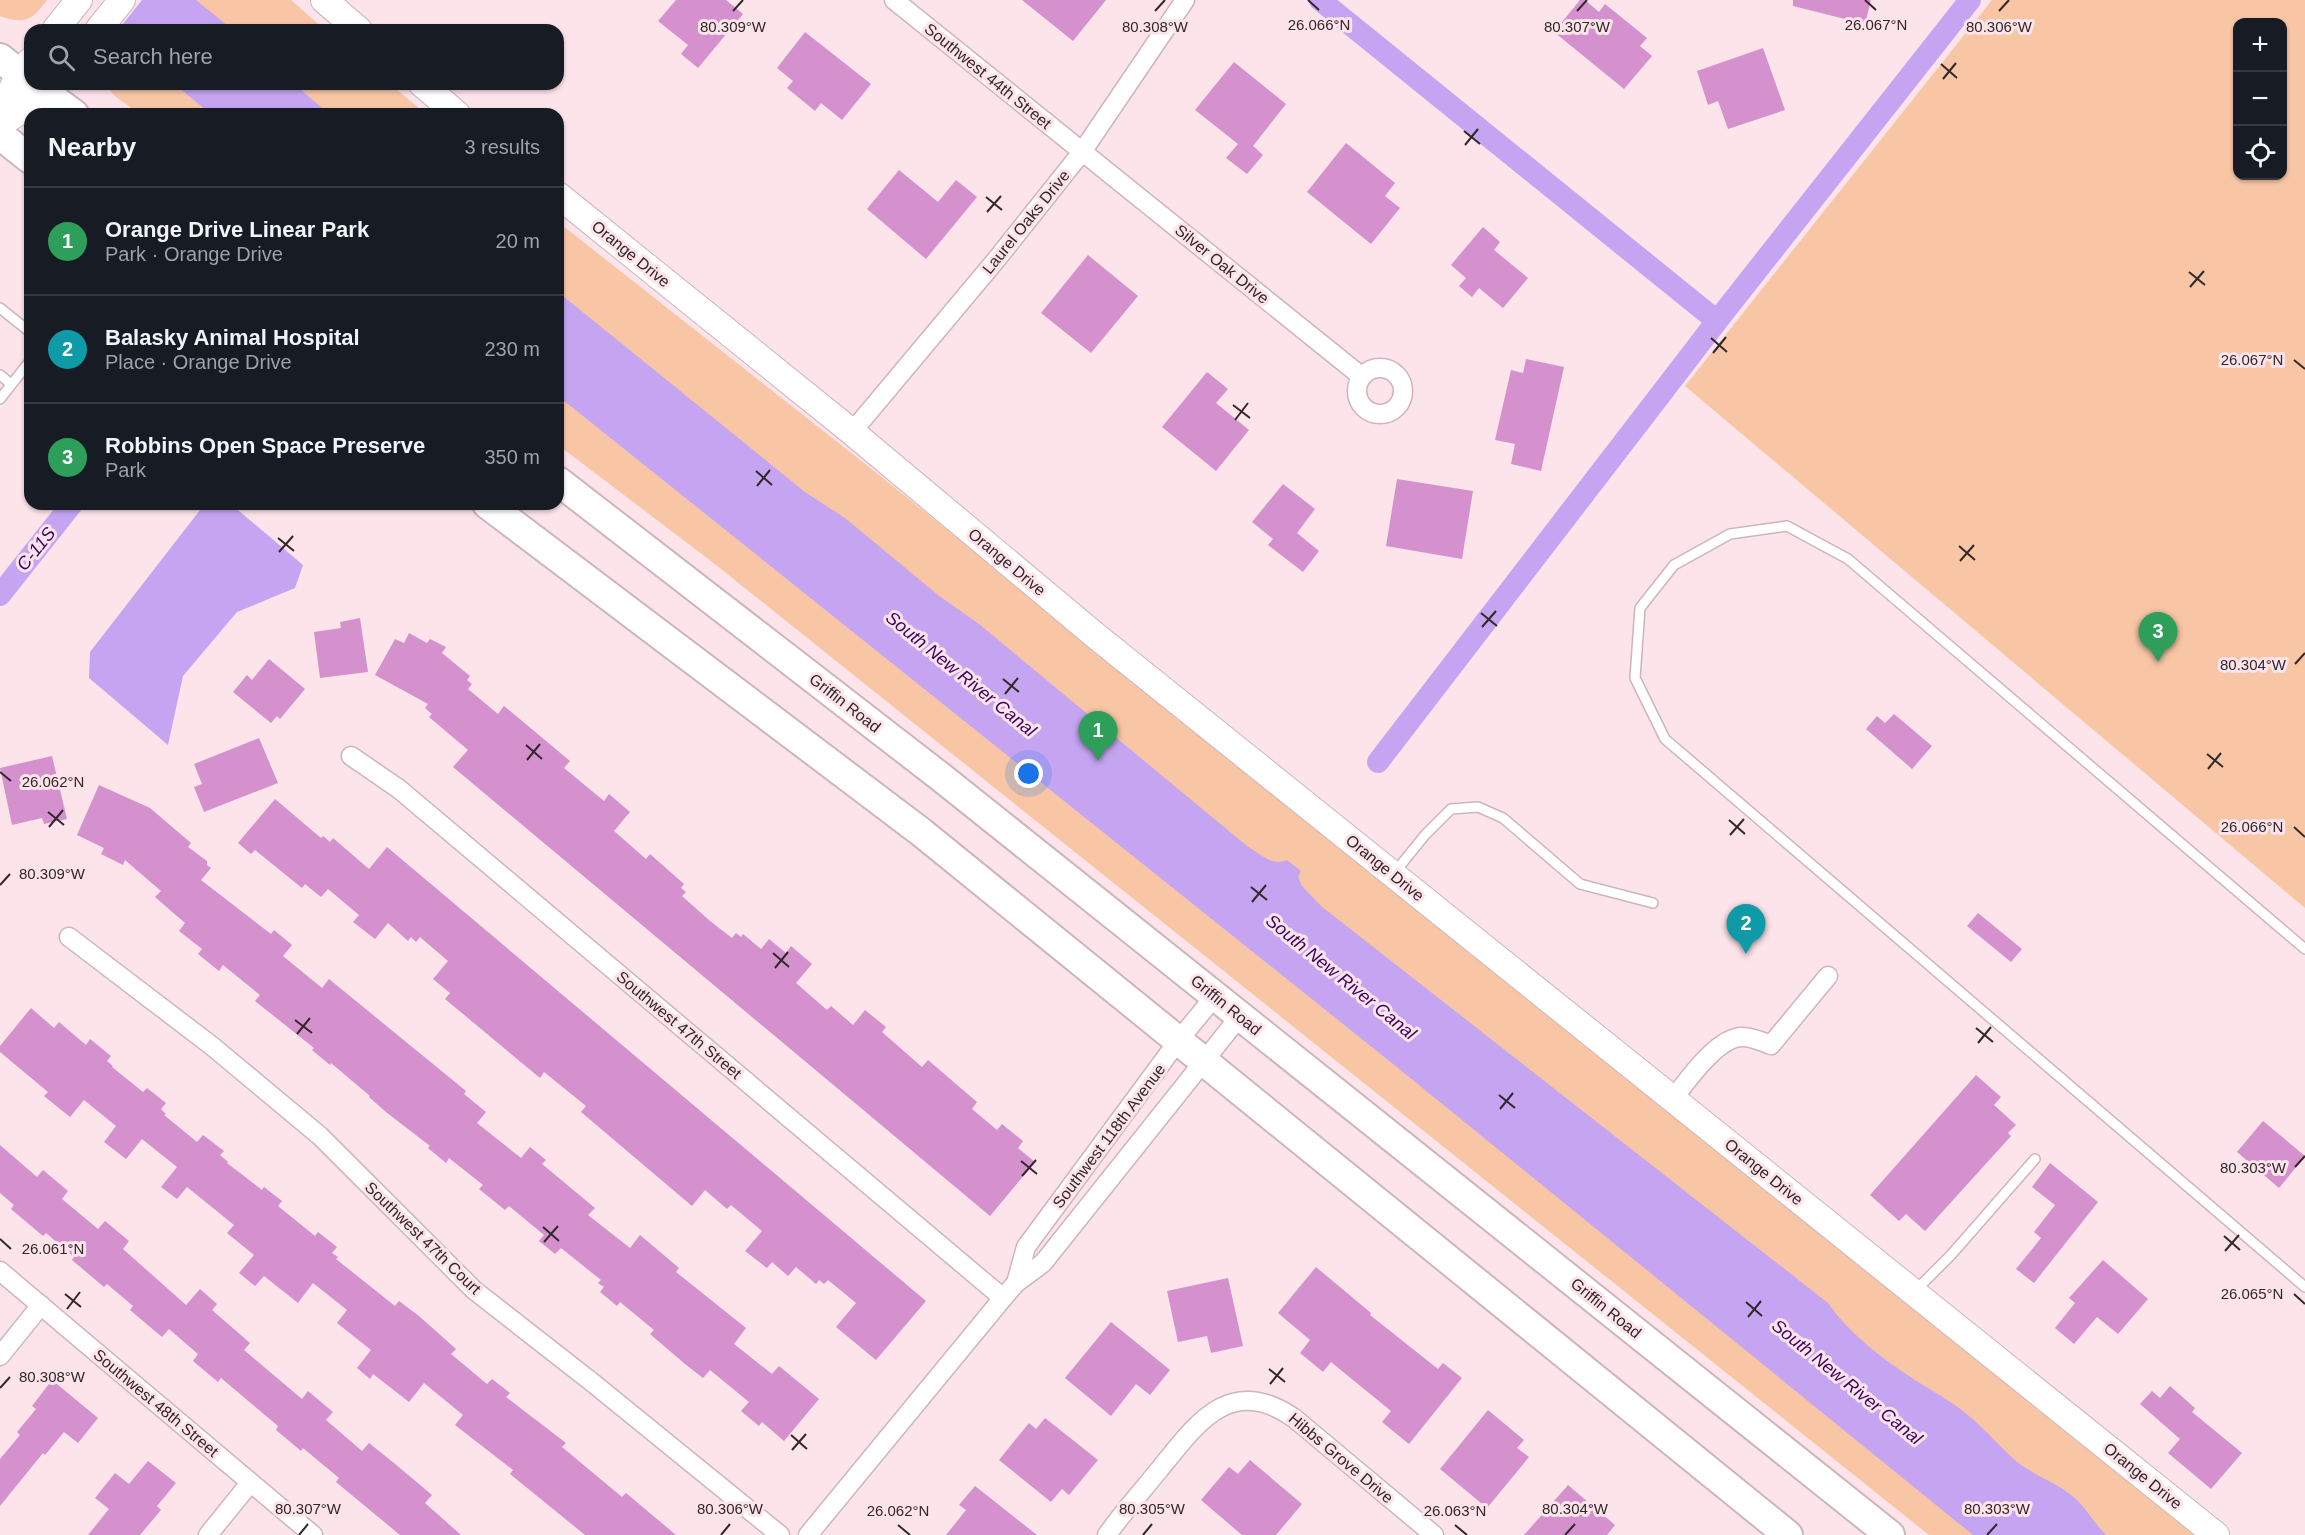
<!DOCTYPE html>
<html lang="en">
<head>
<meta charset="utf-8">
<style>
  :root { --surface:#171b24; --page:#20242c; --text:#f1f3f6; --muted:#9ea1a6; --line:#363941; --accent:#96b5bf }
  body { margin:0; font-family:Helvetica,sans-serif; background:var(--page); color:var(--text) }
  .controls { position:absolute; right:18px; top:18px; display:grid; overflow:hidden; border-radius:12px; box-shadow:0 2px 4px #0004 }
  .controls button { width:54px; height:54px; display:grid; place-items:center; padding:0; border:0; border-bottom:2px solid var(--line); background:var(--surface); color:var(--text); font:30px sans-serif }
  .you { position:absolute; left:1029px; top:774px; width:21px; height:21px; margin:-15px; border:4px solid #fff; border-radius:50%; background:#1a73e8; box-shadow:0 0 0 9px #1a73e833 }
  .badge { display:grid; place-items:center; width:39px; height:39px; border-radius:50%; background:var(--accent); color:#fff; font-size:20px; font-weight:700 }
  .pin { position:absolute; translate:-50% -50px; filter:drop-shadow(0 2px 3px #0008) }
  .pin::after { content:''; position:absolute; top:32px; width:21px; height:18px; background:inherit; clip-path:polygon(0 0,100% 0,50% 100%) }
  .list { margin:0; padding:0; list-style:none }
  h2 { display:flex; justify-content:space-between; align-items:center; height:78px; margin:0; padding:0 24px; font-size:26px }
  h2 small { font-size:20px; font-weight:400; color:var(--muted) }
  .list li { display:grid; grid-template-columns:39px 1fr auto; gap:18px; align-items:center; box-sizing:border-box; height:108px; padding:0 24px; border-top:2px solid var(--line) }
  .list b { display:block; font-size:22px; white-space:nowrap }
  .list p { margin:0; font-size:20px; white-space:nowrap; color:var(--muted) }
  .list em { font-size:20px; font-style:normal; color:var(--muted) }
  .icon { flex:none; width:33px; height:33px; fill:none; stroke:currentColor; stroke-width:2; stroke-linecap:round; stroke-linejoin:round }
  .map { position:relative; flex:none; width:2305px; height:1535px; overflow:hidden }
  .search { position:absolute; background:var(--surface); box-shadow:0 2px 4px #0004; left:24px; top:24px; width:540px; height:66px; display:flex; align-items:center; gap:15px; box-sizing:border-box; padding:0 21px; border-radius:18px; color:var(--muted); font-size:22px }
  .panel { position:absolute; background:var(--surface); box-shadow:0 2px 4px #0004; left:24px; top:108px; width:540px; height:402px; border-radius:18px }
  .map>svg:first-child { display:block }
</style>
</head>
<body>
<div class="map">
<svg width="2305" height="1535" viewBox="0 0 2305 1535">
  <rect width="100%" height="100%" fill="#fde3ea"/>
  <path fill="#f8c6a5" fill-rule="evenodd" d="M0,0H47C32,20 25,25 0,16Z
    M145,0H291L325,30H120Z
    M1992,0H2305V908L1685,386ZM2238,22H2282V176H2238Z
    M104,84H390L426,114H140L116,97Z
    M558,222L864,463L2201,1535H1929L711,561L558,445Z"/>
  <path fill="#c5a5f2" d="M142,0H196L233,30H118Z
    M174,84H294L329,114H211Z
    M558,292L805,492L845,518L938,595L979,624L1247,846C1259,853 1273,867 1287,860L1301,871L1298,876L1302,886L1321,906L1828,1303C1849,1333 1879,1356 1909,1376C1925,1387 1943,1396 1959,1408C1980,1423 1997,1444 2016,1461C2033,1475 2053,1481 2070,1494C2085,1505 2093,1522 2106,1535H1973L1398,1068L558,396Z
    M232,505L303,565L295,588L237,612L183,676L168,745L89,678L90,652L200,510Z"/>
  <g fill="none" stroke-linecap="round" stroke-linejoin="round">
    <path stroke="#c5a5f2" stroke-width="22" d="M1320,0L1717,321L1378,762
      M1717,321L1970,0
      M0,595L72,504"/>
  </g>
  <path fill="#d591cd" d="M676,0H726L743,14L698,68L681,54L688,45L658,21Z
    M1022,0H1106L1073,41Z
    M1580,0H1585L1599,12L1605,4L1647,38L1640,46L1652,56L1624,89L1554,32Z
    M1793,0H1871L1865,24L1793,6Z
    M805,32L871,84L842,120L821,103L815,111L787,88L793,81L777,68Z
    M1763,48L1785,110L1728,129L1718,101L1708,105L1697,71Z
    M1234,62L1286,104L1253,146L1263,155L1247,174L1226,158L1238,144L1195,110Z
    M1346,143L1395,183L1385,196L1400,208L1371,244L1307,192Z
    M899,170L938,202L956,180L977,197L926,259L867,209Z
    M1483,227L1500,242L1494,250L1528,278L1503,308L1479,288L1472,297L1459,286L1466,278L1451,265Z
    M1088,255L1138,296L1091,353L1041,313Z
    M1526,359L1564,367L1541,471L1511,464L1515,444L1495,440L1511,370L1523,373Z
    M1207,372L1228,389L1216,403L1249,430L1216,471L1162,427Z
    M1397,479L1473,491L1462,559L1386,546Z
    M1283,484L1315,509L1297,533L1319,551L1303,572L1268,545L1273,539L1252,522Z
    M360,618L368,672L320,678L314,632L341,628L340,622Z
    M409,633L427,643L430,639L446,647L442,653L470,676L467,680L472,684L468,689L498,714L504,706L570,761L564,768L604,801L609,794L630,812L614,831L646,859L650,854L684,884L681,888L686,892L682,896L710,921L732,938L736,933L741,937L743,934L761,949L769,939L786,953L791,946L812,964L796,983L827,1010L831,1006L853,1025L865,1010L886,1027L882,1032L922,1067L928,1060L977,1102L972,1109L997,1130L1002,1124L1023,1141L1018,1148L1035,1162L990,1216L453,767L468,750L429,717L432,714L425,708L428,704L375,675L395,639L404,643Z
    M269,659L305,689L280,719L277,716L271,723L233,692L247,675L252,680Z
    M1894,714L1932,746L1912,769L1866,729L1877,716L1885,723Z
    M259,738L278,783L204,812L194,787L202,784L194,764Z
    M52,756L67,819L44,824L42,818L12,825L0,768Z
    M99,785L150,808L191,843L188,847L207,861V865L211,868L201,880L271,934L274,930L292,945L283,956L322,988L329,979L466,1091L464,1094L486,1112L477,1123L521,1158L530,1147L546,1160L542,1164L595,1208L588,1215L630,1248L640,1235L679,1268L676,1272L746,1328L734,1344L772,1374L779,1366L819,1399L784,1441L762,1422L759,1426L741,1411L749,1402L710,1370L703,1378L685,1364L650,1334L654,1330L620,1302L617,1306L600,1292L604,1287L598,1283L601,1280L561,1248L555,1254L539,1241L544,1235L509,1206L505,1210L479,1189L483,1185L449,1158L446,1163L428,1148L430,1146L386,1112L369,1097L370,1096L331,1063L330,1065L312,1050L314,1048L255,1001L260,995L223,965L219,971L198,954L202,949L179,931L185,923L155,897L161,891L125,860L123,865L101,854L104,848L77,835Z
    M275,799L321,838L323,836L330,842L333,838L369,869L387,847L926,1301L876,1360L836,1327L856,1303L828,1280L824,1284L819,1280L816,1284L796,1267L788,1276L772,1262L767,1268L745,1251L762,1231L731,1205L727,1209L705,1190L692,1206L581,1112L586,1106L544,1072L540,1078L445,999L450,993L433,979L448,961L420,937L416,942L411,937L408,941L388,923L375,939L353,922L359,915L328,889L321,897L305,884L302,888L255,850L251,854L238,843Z
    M1978,913L2022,949L2011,962L1967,926Z
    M31,1008L54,1028L59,1022L86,1045L90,1039L111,1056L107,1061L113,1066L112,1067L143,1092L147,1088L166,1103L161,1109L166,1114L164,1115L197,1142L203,1135L224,1151L220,1155L228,1162L227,1163L262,1190L264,1187L282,1201L278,1206L315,1236L318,1232L337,1247L332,1253L338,1257L336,1259L395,1306L399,1301L419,1316L456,1349L451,1354L487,1384L492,1379L510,1393L506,1397L566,1443L562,1447L622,1497L626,1493L676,1535H585L510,1474L513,1470L455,1425L463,1415L424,1383L409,1402L373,1374L370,1379L357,1368L371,1350L337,1323L347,1310L313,1283L298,1303L264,1276L255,1286L239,1273L254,1255L227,1233L234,1225L187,1187L177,1199L161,1187L177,1167L142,1139L126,1159L104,1142L116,1126L84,1100L70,1117L44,1096L48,1092L0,1052V1046Z
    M1976,1075L2001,1097L1994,1105L2016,1125L2008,1133L2011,1136L1925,1231L1906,1214L1899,1221L1870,1195Z
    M2263,1121L2305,1156L2279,1188L2237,1152Z
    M0,1145L37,1177L43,1170L68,1191L62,1199L98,1229L105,1221L129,1241L123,1249L186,1305L200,1289L217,1304L212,1310L250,1343L244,1350L302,1399L308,1391L333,1412L326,1420L362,1451L369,1443L394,1463L432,1495L425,1503L461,1535H400L336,1482L339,1478L303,1448L301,1451L276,1430L278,1426L221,1378L218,1382L193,1361L198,1354L169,1329L162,1337L130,1310L133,1306L107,1284L104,1287L72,1260L74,1257L46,1233L43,1236L11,1209L14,1205L0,1193Z
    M2050,1163L2098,1202L2034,1283L2016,1269L2041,1238L2034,1232L2055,1205L2032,1187Z
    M2103,1260L2148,1299L2118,1334L2097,1317L2074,1344L2055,1328L2075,1303L2069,1298Z
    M1316,1267L1371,1313L1370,1315L1438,1369L1443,1363L1462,1378L1409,1444L1382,1422L1391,1411L1331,1362L1323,1372L1300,1353L1310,1340L1278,1313Z
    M1228,1278L1243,1346L1211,1353L1207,1336L1178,1342L1167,1291Z
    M1111,1322L1170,1370L1150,1395L1136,1384L1111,1416L1065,1378Z
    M52,1380L98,1418L78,1443L64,1432L45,1455L43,1453L0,1506V1459L20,1435L17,1432L36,1409L32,1406Z
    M2170,1386L2195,1408L2192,1412L2242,1453L2211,1489L2168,1453L2180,1439L2140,1404L2152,1391L2160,1398Z
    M1488,1410L1524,1440L1517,1448L1529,1457L1487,1508L1440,1469Z
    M1045,1418L1098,1460L1069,1495L1062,1489L1051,1502L999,1460L1029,1423L1036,1429Z
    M1250,1460L1302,1504L1276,1535H1242L1201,1500L1229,1467L1238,1474Z
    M148,1461L176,1483L157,1506L161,1510L140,1535H88L109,1509L95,1498L115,1473L129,1484Z
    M1568,1485L1615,1525L1607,1535H1524Z
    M975,1486L1037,1535H946L966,1510L959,1505Z"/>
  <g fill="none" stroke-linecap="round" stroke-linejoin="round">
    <g stroke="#ceb5bc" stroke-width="12">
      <path id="lane" d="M0,308L30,332
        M0,375L11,384
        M0,399L30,361
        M1395,872L1425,835L1451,809L1478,807L1503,818L1580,884L1653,903
        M2305,949L1848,559L1787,526L1730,534L1674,565L1640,608L1635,678L1665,739L2305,1287
        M1916,1290L1951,1255L2035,1159"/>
    </g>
    <g stroke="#ceb5bc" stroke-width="21">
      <path id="street" d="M894,0L1361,376
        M1357 391a23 23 0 1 1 46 0a23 23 0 1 1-46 0Z
        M852,432L996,260L1082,152L1185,0
        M351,756L399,789L1003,1298
        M69,937L212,1046L320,1136L474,1290L593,1383L780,1535
        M1673,1099C1687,1081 1718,1036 1743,1037C1752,1037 1763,1042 1771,1045L1828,976
        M0,1271L313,1535
        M1016,1283L1026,1247L1178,1041L1215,996
        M0,1356L41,1305
        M208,1535L250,1483
        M808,1535L1003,1298L1016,1283L1043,1263L1240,1016
        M1107,1535C1123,1512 1142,1491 1159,1470C1197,1423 1230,1374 1294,1418L1434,1535"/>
    </g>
    <g stroke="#ceb5bc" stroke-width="28">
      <path id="secondary" d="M324,0L359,30
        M55,30L79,0
        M98,30L122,0
        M422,84L457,114
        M0,114L19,74L30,61
        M0,124L47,94L55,84
        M558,195L852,432L1096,636L2216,1535"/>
    </g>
    <g stroke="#ceb5bc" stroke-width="32">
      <path id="primary" d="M0,58L30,82
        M33,84L74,114
        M0,135L30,159
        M558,481L942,778L1890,1535
        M487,504L921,832L1788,1535"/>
    </g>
    <use href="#lane" stroke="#fff" stroke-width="9"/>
    <use href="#street" stroke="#fff" stroke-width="18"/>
    <use href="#secondary" stroke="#fff" stroke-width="26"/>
    <use href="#primary" stroke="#fff" stroke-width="28"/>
  </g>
  <path fill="none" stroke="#31282a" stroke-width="2" d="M1308,0L1319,10M1865,0L1876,10M733,11L743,0M1155,11L1165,0M1577,11L1587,0M1999,11L2009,0M1941,64L1957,78M1943,79L1956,63M1464,131L1480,144M1465,145L1478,129M986,197L1002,210M987,212L1001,196M2189,272L2205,285M2190,287L2204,271M1711,338L1727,352M1713,353L1726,337M2294,360L2305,369M1233,405L1250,418M1235,420L1248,403M756,471L772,485M757,486L770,470M278,538L294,551M1959,546L1975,560M279,552L293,536M1960,561L1974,545M1481,613L1497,626M1482,627L1496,611M2295,664L2305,653M1003,679L1019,692M1005,694L1018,678M526,745L542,759M2207,754L2223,767M527,760L540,744M2208,769L2221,753M0,772L11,781M48,812L64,825M1729,820L1745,834M49,827L63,810M2294,827L2305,837M1730,835L1744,819M0,885L10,874M1251,887L1267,900M1252,902L1266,885M773,953L789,967M775,968L788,952M295,1020L312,1033M1976,1028L1993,1042M297,1034L310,1018M1978,1043L1991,1027M1499,1095L1515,1108M1500,1109L1513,1093M1021,1161L1037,1174M2295,1167L2305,1156M1022,1176L1036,1160M543,1227L559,1241M2224,1236L2240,1250M0,1239L11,1249M544,1242L558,1226M2225,1251L2239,1235M65,1294L81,1307M2294,1294L2305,1304M1746,1302L1762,1316M67,1309L80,1292M1748,1317L1761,1301M1269,1369L1285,1382M1270,1384L1283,1368M0,1388L10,1377M791,1435L807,1449M792,1450L806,1434M898,1525L910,1535M1455,1525L1467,1535M299,1535L308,1524M721,1535L730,1524M1143,1535L1152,1524M1565,1535L1575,1524M1987,1535L1997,1524"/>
  <g text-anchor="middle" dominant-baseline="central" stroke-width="6" stroke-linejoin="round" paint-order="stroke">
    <g font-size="16" fill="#31282a" stroke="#fde3ea">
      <text transform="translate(988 76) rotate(39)">Southwest 44th Street</text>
      <text transform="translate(1026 222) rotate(-51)">Laurel Oaks Drive</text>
      <text transform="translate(631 254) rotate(39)">Orange Drive</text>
      <text transform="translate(1222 264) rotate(39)">Silver Oak Drive</text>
      <text transform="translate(1007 562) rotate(40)">Orange Drive</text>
      <text transform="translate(845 703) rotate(38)">Griffin Road</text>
      <text transform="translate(1385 868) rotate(39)">Orange Drive</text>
      <text transform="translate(1226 1005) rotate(39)">Griffin Road</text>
      <text transform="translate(679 1025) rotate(40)">Southwest 47th Street</text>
      <text transform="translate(1109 1136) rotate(-53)">Southwest 118th Avenue</text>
      <text transform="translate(1764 1172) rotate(39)">Orange Drive</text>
      <text transform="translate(423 1238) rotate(44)">Southwest 47th Court</text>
      <text transform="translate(1606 1308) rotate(39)">Griffin Road</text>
      <text transform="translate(156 1403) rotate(40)">Southwest 48th Street</text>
      <text transform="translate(1341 1458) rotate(40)">Hibbs Grove Drive</text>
      <text transform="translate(2143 1476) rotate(39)">Orange Drive</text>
    </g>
    <g font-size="18" font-style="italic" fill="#390462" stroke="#fde3ea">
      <text transform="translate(36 549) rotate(-51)">C-11S</text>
      <text transform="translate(961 674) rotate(39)">South New River Canal</text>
      <text transform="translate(1341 977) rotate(39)">South New River Canal</text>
      <text transform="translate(1847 1382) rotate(39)">South New River Canal</text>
    </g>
  </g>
  <g font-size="15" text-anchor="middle" fill="#31282a" stroke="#fde3ea" stroke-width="6" stroke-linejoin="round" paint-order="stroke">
    <text x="1319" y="30">26.066°N</text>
    <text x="1876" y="30">26.067°N</text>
    <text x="733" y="32">80.309°W</text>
    <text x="1155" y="32">80.308°W</text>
    <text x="1577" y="32">80.307°W</text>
    <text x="1999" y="32">80.306°W</text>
    <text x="2252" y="365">26.067°N</text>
    <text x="2253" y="670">80.304°W</text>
    <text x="53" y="787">26.062°N</text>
    <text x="2252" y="832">26.066°N</text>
    <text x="52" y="879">80.309°W</text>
    <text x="2253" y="1173">80.303°W</text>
    <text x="53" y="1254">26.061°N</text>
    <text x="2252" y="1299">26.065°N</text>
    <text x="52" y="1382">80.308°W</text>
    <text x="308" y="1514">80.307°W</text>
    <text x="730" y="1514">80.306°W</text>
    <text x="1152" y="1514">80.305°W</text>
    <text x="1575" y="1514">80.304°W</text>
    <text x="1997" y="1514">80.303°W</text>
    <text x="898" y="1516">26.062°N</text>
    <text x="1455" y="1516">26.063°N</text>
  </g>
</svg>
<div class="controls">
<button>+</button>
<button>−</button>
<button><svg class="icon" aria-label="locate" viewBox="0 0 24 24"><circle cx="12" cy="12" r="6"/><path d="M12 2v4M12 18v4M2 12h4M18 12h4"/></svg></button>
</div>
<div class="you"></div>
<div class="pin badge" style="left:1098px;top:761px;background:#2e9e5b">1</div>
<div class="pin badge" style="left:1746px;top:954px;background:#0f9aa8">2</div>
<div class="pin badge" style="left:2158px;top:662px;background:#2e9e5b">3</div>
<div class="search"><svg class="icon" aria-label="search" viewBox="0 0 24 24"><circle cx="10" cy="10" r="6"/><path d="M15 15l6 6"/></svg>Search here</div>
<section class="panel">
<h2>Nearby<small>3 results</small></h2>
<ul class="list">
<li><span class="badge" style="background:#2e9e5b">1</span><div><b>Orange Drive Linear Park</b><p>Park · Orange Drive</p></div><em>20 m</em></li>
<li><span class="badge" style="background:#0f9aa8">2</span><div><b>Balasky Animal Hospital</b><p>Place · Orange Drive</p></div><em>230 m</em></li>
<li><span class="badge" style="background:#2e9e5b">3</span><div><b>Robbins Open Space Preserve</b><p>Park</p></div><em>350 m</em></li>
</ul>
</section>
</div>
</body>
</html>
